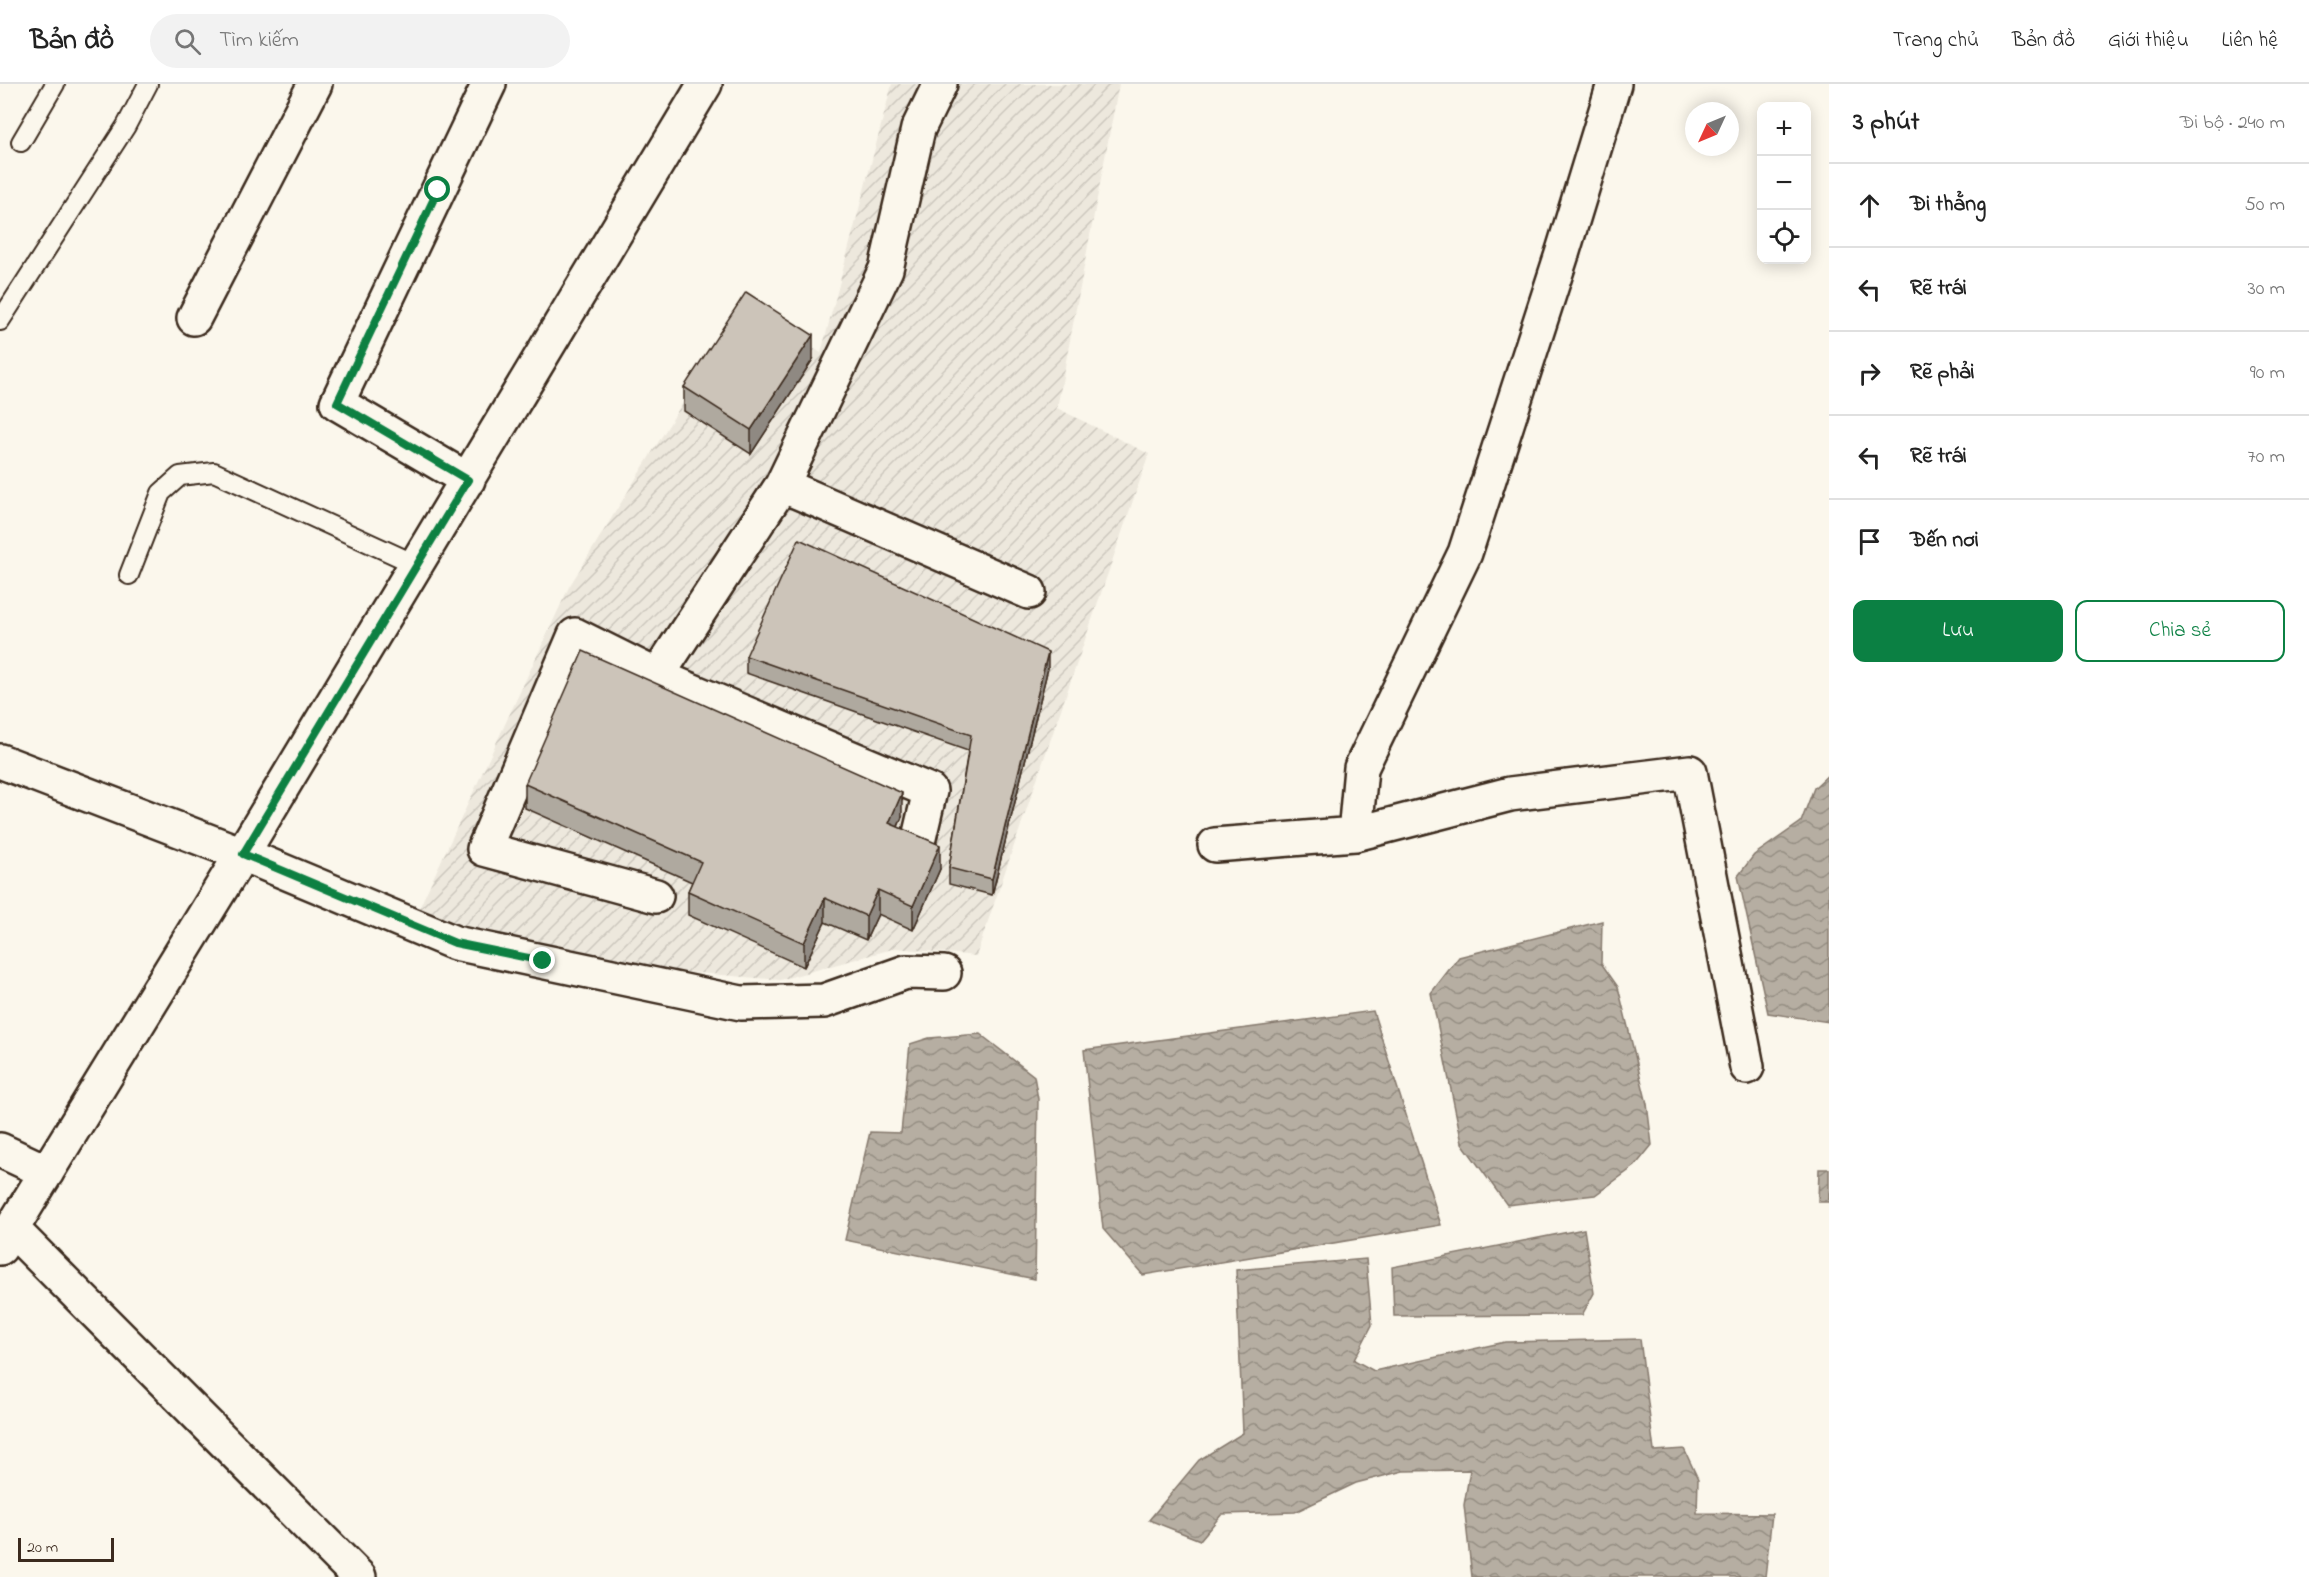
<!DOCTYPE html>
<html lang="vi">
<head>
<meta charset="utf-8">
<style>
  :root { --surface:#fff; --page:#f2f2f2; --text:#222; --muted:#767676; --line:#e0e0e0; --accent:#0b8043 }
  body { margin:0; font-family:"Indie Flower",sans-serif; background:var(--page); color:var(--text) }
  .controls { position:absolute; right:18px; top:18px; display:grid; overflow:hidden; border-radius:12px; box-shadow:0 3px 15px #0003 }
  .controls button { width:54px; height:54px; display:grid; place-items:center; padding:0; border:0; border-bottom:2px solid var(--line); background:var(--surface); color:var(--text); font:30px sans-serif }
  .compass { position:absolute; left:1685px; top:18px; width:54px; height:54px; border-radius:50%; background:var(--surface); box-shadow:0 3px 15px #0003; rotate:226deg }
  .scale { position:absolute; left:18px; bottom:15px; width:96px; box-sizing:border-box; padding-left:6px; border:3px solid #3b2a1e; border-top:0; font-size:16px; line-height:21px; white-space:nowrap; color:#3b2a1e; -webkit-text-stroke:4px #fbf7ec; paint-order:stroke }
  .stop { position:absolute; width:18px; height:18px; margin:-14px; border:4px solid #0b8043; border-radius:50%; background:#fff }
  .stop.end { background:#0b8043; border-color:#fff; box-shadow:0 2px 6px #0008 }
  .list { margin:0; padding:0; list-style:none }
  h2 { display:flex; justify-content:space-between; align-items:center; height:78px; margin:0; padding:0 24px; font-size:26px }
  h2 small { font-size:20px; font-weight:400; color:var(--muted) }
  .list li { display:grid; grid-template-columns:39px 1fr auto; gap:18px; align-items:center; box-sizing:border-box; height:84px; padding:0 24px; border-top:2px solid var(--line) }
  .list b { display:block; font-size:22px; white-space:nowrap }
  .list em { font-size:20px; font-style:normal; color:var(--muted) }
  .actions { display:flex; gap:12px; padding:18px 24px }
  .actions a { flex:1; padding:14px 0; border:2px solid var(--accent); border-radius:12px; text-align:center; font-size:21px; color:var(--accent) }
  .actions .main { background:var(--accent); color:#fff }
  .icon { flex:none; width:33px; height:33px; fill:none; stroke:currentColor; stroke-width:2; stroke-linecap:round; stroke-linejoin:round }
  .map { position:relative; flex:none; width:1829px; height:1493px; overflow:hidden }
  header { display:flex; align-items:center; gap:36px; box-sizing:border-box; height:84px; padding:0 30px; background:var(--surface); border-bottom:2px solid var(--line) }
  header strong { font-size:28px }
  nav { display:flex; gap:33px; margin-inline-start:auto; font-size:21px }
  .search { width:420px; height:54px; background:var(--page); display:flex; align-items:center; gap:15px; box-sizing:border-box; padding:0 21px; border-radius:33px; color:var(--muted); font-size:22px }
  main { display:flex }
  aside { flex:1; background:var(--surface) }
  .map>svg:first-child { display:block }
</style>
</head>
<body>
<header>
<strong>Bản đồ</strong>
<div class="search"><svg class="icon" aria-label="search" viewBox="0 0 24 24"><circle cx="10" cy="10" r="6"/><path d="M15 15l6 6"/></svg>Tìm kiếm</div>
<nav><a>Trang chủ</a><a>Bản đồ</a><a>Giới thiệu</a><a>Liên hệ</a></nav>
</header>
<main>
<div class="map">
<svg width="1829" height="1493" viewBox="0 0 1829 1493">
  <defs>
    <pattern id="industrial-furrows" width="10" height="10" patternUnits="userSpaceOnUse" patternTransform="scale(1.5)"><rect width="10" height="10" fill="#ede8dd"/><path d="M-1 1l2-2M0 10L10 0M9 11l2-2" fill="none" stroke="#ccc7bd"/></pattern>
    <pattern id="water-waves" width="16" height="10" patternUnits="userSpaceOnUse" patternTransform="scale(1.5)"><rect width="16" height="10" fill="#b6aea2"/><path d="M0 5q4-4 8 0t8 0" fill="none" stroke="#958e83"/></pattern>
  </defs>
  <rect width="100%" height="100%" fill="#fbf7ec"/>
  <filter id="ink" filterUnits="userSpaceOnUse"><feTurbulence type="fractalNoise" baseFrequency=".0167" numOctaves="2"/><feDisplacementMap in="SourceGraphic" scale="12" xChannelSelector="R" yChannelSelector="G"/><feConvolveMatrix kernelMatrix="1 2 1 2 8 2 1 2 1" color-interpolation-filters="sRGB"/></filter>
  <g filter="url(#ink)">
    <path fill="url(#industrial-furrows)" d="M892,0H1119L1057,324L1149,370L976,872L896,864L780,896L675,887L416,831L569,503L743,221L821,269Z"/>
    <path fill="url(#water-waves)" stroke="#85796d" stroke-width="1.5" d="M1829,690V938L1768,929L1738,792L1754,771L1801,738L1814,704Z
      M1602,837L1601,879L1618,903L1647,1020L1652,1061L1635,1082L1595,1111L1507,1121L1462,1059L1431,909L1459,873Z
      M1373,927L1441,1141L1143,1191L1103,1145L1084,966Z
      M980,950L1034,992L1038,1015L1035,1195L845,1156L870,1048L901,1049L910,960L929,954Z
      M1819,1085H1829V1118H1818Z
      M1584,1145L1594,1209L1582,1231L1394,1232L1392,1183Z
      M1366,1175L1372,1241L1354,1276L1374,1287L1505,1258L1640,1255L1654,1367L1684,1365L1698,1395L1697,1429L1772,1430L1765,1493H1472L1464,1421L1470,1386L1403,1387L1356,1399L1295,1428L1222,1430L1200,1456L1149,1436L1199,1376L1243,1349L1236,1186Z"/>
    <g fill="none" stroke-linecap="round" stroke-linejoin="round">
      <g stroke="#3b2a1e" stroke-width="22">
        <path id="service" d="M21,58L55,0
          M0,237L126,42L148,0
          M129,491L161,409L180,392L214,388L417,481"/>
      </g>
      <g stroke="#3b2a1e" stroke-width="38">
        <path id="minor" d="M194,234L315,0
          M468,396L337,319L489,0
          M782,401L1029,508
          M657,592L930,707L918,758
          M0,677L242,770L455,859L741,919L824,917L906,888L944,889
          M1355,750L1510,710L1690,688L1747,983
          M1215,761L1355,750L1361,684L1465,469L1563,167L1614,0
          M656,812L484,765L575,551L657,592L782,401L886,185L918,45L940,0
          M0,1066L47,1088
          M12,1145L359,1493
          M0,1164L242,770L705,0"/>
      </g>
      <use href="#service" stroke="#fbf7ec" stroke-width="18"/>
      <use href="#minor" stroke="#fbf7ec" stroke-width="33"/>
    </g>
    <path fill="#afa99f" stroke="#3b2a1e" stroke-width="1.5" d="M813,275L751,370L684,327V303Z
      M746,572L1048,584L992,811L949,800V784L968,667L746,589Z
      M525,700L902,733L898,743L940,785L913,846L878,830L866,856L825,838L804,883L688,831V807L692,798L525,724Z"/>
    <path fill="#8f8982" stroke="#3b2a1e" stroke-width="1.5" d="M813,251V275L751,370V346Z
      M1048,568V584L992,811V795Z
      M902,709V733L889,763V739Z
      M940,761V785L913,846V822Z
      M878,806V830L866,856V832Z
      M825,814V838L804,883V859Z"/>
    <path fill="#ccc4b9" stroke="#3b2a1e" stroke-width="1.5" d="M746,208L813,251L751,346L684,303Z
      M799,455L1048,568L992,795L949,784L971,651L746,572Z
      M583,567L902,709L889,739L940,761L913,822L878,806L866,832L825,814L804,859L688,807L701,778L525,700Z"/>
  </g>
  <g fill="none" stroke-linecap="round" stroke-linejoin="round" filter="url(#ink)">
    <path stroke="#0b8043" stroke-width="8" d="M438,106L337,319L468,396L243,770L455,859L543,877"/>
  </g>
</svg>
<div class="controls">
<button>+</button>
<button>−</button>
<button><svg class="icon" aria-label="locate" viewBox="0 0 24 24"><circle cx="12" cy="12" r="6"/><path d="M12 2v4M12 18v4M2 12h4M18 12h4"/></svg></button>
</div>
<svg class="compass" viewBox="-18 -18 36 36"><path d="M0-13l5 13h-10z" fill="#e53935"/><path d="M0 13l5-13h-10z" fill="#767676"/></svg>
<div class="scale">20 m</div>
<div class="stop" style="left:438px;top:106px"></div>
<div class="stop end" style="left:543px;top:877px"></div>
</div>
<aside>
<h2>3 phút<small>Đi bộ · 240 m</small></h2>
<ul class="list">
<li><svg class="icon" aria-label="ahead" viewBox="0 0 24 24"><path d="M12 20V5M6 11l6-6 6 6"/></svg><div><b>Đi thẳng</b></div><em>50 m</em></li>
<li><svg class="icon" aria-label="left" viewBox="0 0 24 24"><path d="M17 20v-9H6M10 6l-5 5 5 5"/></svg><div><b>Rẽ trái</b></div><em>30 m</em></li>
<li><svg class="icon" aria-label="right" viewBox="0 0 24 24"><path d="M7 20v-9h11M14 6l5 5-5 5"/></svg><div><b>Rẽ phải</b></div><em>90 m</em></li>
<li><svg class="icon" aria-label="left" viewBox="0 0 24 24"><path d="M17 20v-9H6M10 6l-5 5 5 5"/></svg><div><b>Rẽ trái</b></div><em>70 m</em></li>
<li><svg class="icon" aria-label="arrive" viewBox="0 0 24 24"><path d="M6 21V4h12l-3 4 3 4H6"/></svg><div><b>Đến nơi</b></div></li>
</ul>
<div class="actions"><a class="main">Lưu</a><a>Chia sẻ</a></div>
</aside>
</main>
</body>
</html>
